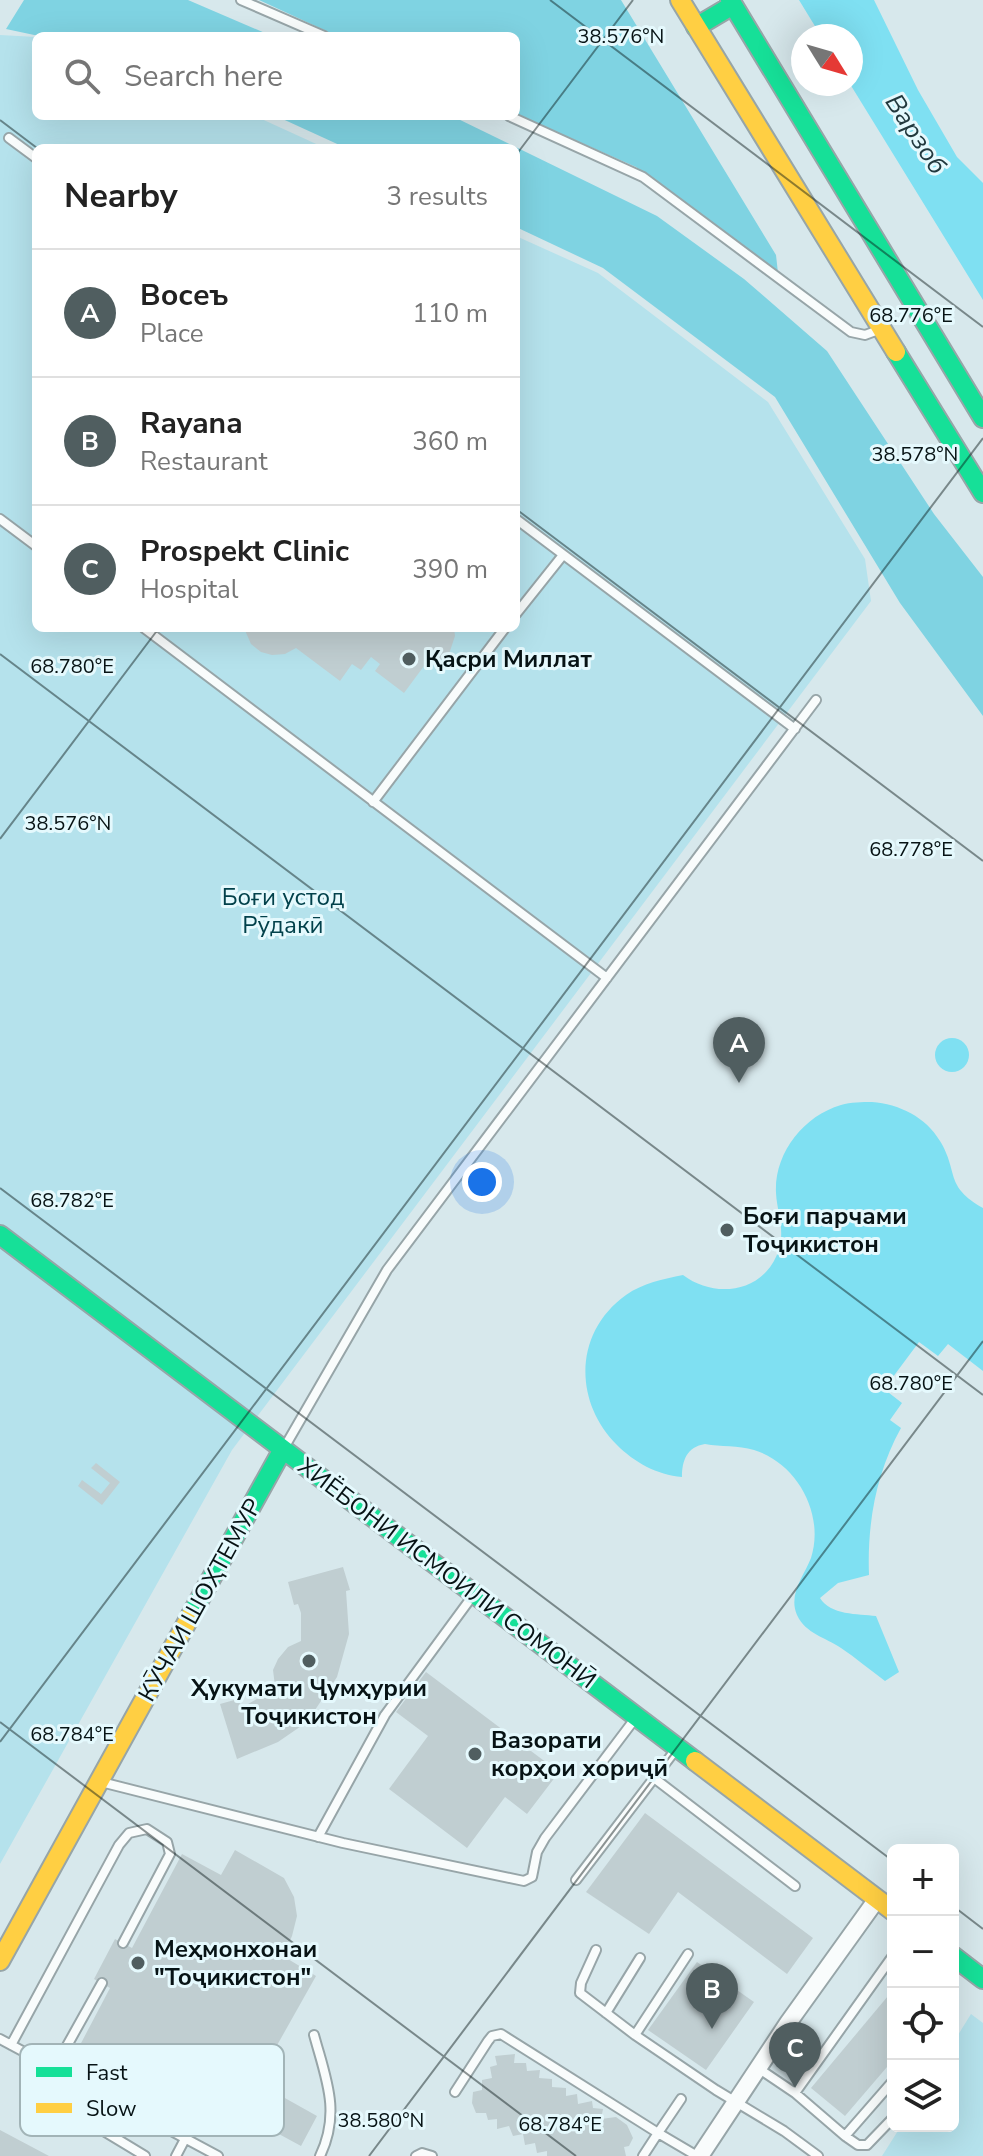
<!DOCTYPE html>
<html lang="en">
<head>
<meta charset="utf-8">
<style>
  :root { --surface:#fff; --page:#f2f2f2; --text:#222; --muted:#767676; --line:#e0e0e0; --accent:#505e60 }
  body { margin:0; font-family:"Nunito Sans",sans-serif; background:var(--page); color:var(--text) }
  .controls { position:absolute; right:24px; bottom:24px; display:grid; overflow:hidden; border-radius:12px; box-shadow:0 8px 32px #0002 }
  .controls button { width:72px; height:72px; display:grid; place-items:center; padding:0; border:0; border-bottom:2px solid var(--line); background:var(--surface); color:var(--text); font:40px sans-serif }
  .compass { position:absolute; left:791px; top:24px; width:72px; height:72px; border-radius:50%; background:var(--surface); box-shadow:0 8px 32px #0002; rotate:127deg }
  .you { position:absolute; left:482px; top:1182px; width:28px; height:28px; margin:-20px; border:6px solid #fff; border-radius:50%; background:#1a73e8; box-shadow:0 0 0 12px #1a73e833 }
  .badge { display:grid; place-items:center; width:52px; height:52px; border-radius:50%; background:var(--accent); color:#fff; font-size:26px; font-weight:700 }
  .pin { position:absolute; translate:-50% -66px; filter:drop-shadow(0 2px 4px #0008) }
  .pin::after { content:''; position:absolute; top:42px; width:28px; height:24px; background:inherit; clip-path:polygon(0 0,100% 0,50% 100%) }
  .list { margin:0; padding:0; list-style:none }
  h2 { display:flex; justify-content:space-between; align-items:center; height:104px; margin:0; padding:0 32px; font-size:34px }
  h2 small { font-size:26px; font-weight:400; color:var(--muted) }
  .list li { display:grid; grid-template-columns:52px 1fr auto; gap:24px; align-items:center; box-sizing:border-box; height:128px; padding:0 32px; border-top:2px solid var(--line) }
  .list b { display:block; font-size:30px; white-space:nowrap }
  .list p { margin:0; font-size:26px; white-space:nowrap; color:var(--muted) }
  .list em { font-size:26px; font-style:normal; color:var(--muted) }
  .icon { flex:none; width:44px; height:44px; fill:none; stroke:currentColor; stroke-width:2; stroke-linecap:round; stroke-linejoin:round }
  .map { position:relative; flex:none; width:983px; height:2156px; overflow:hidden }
  .search { position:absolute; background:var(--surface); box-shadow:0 8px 32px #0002; left:32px; top:32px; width:488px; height:88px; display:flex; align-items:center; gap:20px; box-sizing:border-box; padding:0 28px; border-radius:12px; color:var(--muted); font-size:30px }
  .panel { position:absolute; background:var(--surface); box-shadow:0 8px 32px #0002; left:32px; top:144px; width:488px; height:488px; border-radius:12px }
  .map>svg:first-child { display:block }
</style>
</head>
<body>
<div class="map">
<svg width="983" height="2156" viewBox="0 0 983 2156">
  <rect width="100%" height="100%" fill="#d7e8ec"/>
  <path fill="#b5e2ec" d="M0,35L36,37V116H255L325,148H36V628H516V236L598,273L768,402L865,559L871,601L232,1450L0,1864Z
    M971,2014L983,2023V2156H882L901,2126H953V2043Z"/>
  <path fill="#7fd3e2" d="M24,0H188L272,36H39L6,29Z
    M259,0H621L776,255L778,273L636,167L516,114V36H337Z
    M276,116H452L657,216L744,279L827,351L934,514L983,577V716L900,603L775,397L603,268L516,227V148H346Z"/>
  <path fill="#7fe0f2" d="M799,0H874L918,90L957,157L983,183V300L850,84L851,36H821Z
    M935 1055a17 17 0 1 1 34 0a17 17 0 1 1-34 0Z
    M872,1102C899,1104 926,1117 940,1141C959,1172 944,1186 983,1208V1371L948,1344L938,1356L919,1342L884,1389L902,1403L890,1420L901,1428C876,1473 867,1524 869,1575L838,1583L820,1598C830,1615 858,1614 876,1616L899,1672L885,1681C870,1670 856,1658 841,1648C825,1637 806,1634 797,1615C788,1594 804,1576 811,1558C825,1514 797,1463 754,1450C738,1445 721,1447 705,1444C687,1447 682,1460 682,1477C657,1475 634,1462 617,1445C573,1401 574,1332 626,1295C643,1283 663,1279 683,1275C716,1300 766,1292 779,1249C785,1229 777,1212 776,1193C774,1154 803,1116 841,1105C851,1102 862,1102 872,1102Z"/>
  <path fill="#c0ced1" d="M244,628H454L455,636L449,654L434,665L424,666L404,693L375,671L380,664L371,657L361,670L352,664L340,681L296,648L285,654L272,655L261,652L251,644Z
    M96,1463L120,1482L102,1505L78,1486L82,1480L101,1494L110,1483L91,1468Z
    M343,1567L350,1590L346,1591L349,1634L337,1677L307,1722L278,1742L237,1759L220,1704L238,1699L241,1706L248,1704L271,1691L275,1686L273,1670L278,1659L288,1647L301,1641V1613L298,1604L294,1605L288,1582Z
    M426,1672L559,1772L527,1814L505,1797L467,1848L389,1789L428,1736L396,1712Z
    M645,1813L813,1938L787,1974L678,1892L649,1934L586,1892Z
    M235,1850L284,1878L294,1897L297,1916L292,1936L283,1956L316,1976L262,2072L272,2078L267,2088L317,2116L301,2146L127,2052L118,2069L79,2047L110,1988L94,1979L115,1939L132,1948L182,1854L221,1875Z
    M697,1962L754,2002L706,2070L648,2030Z
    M893,1990V2060L845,2116L811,2088Z
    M515,2054L514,2063H526L527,2071L540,2070L539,2078L552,2079V2087L566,2088V2096L577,2094L578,2104L592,2101L593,2108L603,2109L601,2119L616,2117L627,2125L633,2138L629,2146L624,2147L626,2156H547V2151L537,2153L535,2143L525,2145L523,2134L513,2136L509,2126L497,2129V2119L488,2120L486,2113H476L472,2103L473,2092L482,2090V2080L492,2078L490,2067L497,2065L495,2056Z
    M0,2130L49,2156H0Z"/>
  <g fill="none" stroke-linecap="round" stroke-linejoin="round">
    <g stroke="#97a5a8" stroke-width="12">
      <path id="lane" d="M241,0L324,36
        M509,116L643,177L851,332L865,335L881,329
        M9,138L36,158
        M0,519L36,546
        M516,519L795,729
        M516,614L563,555
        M144,628L607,978
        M373,802L505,628
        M284,1448L387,1270L816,700
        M654,1778L795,1886
        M101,1782L343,1843L524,1881L532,1877L537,1852L545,1838L634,1720
        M318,1837L385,1715L474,1594
        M576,1880L677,1748
        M596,1950L581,1983L580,1993L635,2035
        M688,1954L635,2035L716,2090L784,2131L818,2156
        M606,2013L640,1958
        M314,2035C326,2079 341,2112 320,2156
        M0,2039L218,2156
        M11,2045L119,1845L129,1833L147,1829L167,1842L170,1854L123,1943
        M758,2068L795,2093L845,2136L893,2081
        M54,2069L102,1983
        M90,2088L80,2105L79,2116L145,2156
        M455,2092L488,2041L492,2036L501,2034L658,2133L681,2099
        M795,2093L892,1957
        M845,2136L858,2145H867L893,2118
        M176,2156L185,2139
        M416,2156L422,2153L432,2156
        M643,2156L658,2133L697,2156"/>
    </g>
    <g stroke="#97a5a8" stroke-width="20">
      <path id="street" d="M700,2156L788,2023L877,1899"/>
    </g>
    <g stroke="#97a5a8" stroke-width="22">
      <path id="fast" d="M730,0L983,418
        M696,27L733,5
        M896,352L983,493
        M0,1235L695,1761
        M191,1615L283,1449
        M953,1956L983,1979"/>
    </g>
    <g stroke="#97a5a8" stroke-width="22">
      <path id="slow" d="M680,0L896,352
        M695,1761L893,1911
        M0,1961L191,1615"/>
    </g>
    <use href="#lane" stroke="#f9fcfc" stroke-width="8"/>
    <use href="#street" stroke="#f9fcfc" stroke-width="16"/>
    <use href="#fast" stroke="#16e098" stroke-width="18"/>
    <use href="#slow" stroke="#ffcf43" stroke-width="18"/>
  </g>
  <path fill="none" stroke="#071315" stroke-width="2" stroke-opacity="0.45" d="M550,0L983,327M0,120L37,148M516,155L633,0M516,509L983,861M0,654L983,1395M0,839L159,628M0,1188L893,1861M0,1722L576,2156M0,1742L983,438M953,1906L983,1929M369,2156L983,1341"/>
  <g fill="#505e60" stroke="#e5f9fd" stroke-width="3">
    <circle cx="409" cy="659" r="8"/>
    <circle cx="727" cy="1230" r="8"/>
    <circle cx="309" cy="1661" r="8"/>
    <circle cx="475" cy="1754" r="8"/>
    <circle cx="138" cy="1963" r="8"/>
  </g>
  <g text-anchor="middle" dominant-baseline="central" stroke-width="6" stroke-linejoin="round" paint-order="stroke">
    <g font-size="24" font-weight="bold" fill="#071315" stroke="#e5f9fd" text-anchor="start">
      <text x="425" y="659">Қасри Миллат</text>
      <text x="743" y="1216">Боғи парчами<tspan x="743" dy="28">Тоҷикистон</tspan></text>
      <text x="309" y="1688" text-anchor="middle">Ҳукумати Ҷумҳурии<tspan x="309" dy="28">Тоҷикистон</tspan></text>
      <text x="491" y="1740">Вазорати<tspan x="491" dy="28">корҳои хориҷӣ</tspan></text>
      <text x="154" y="1949">Меҳмонхонаи<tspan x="154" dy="28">"Тоҷикистон"</tspan></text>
    </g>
    <g font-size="24" fill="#02414b" stroke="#e5f9fd">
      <text x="283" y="897">Боғи устод<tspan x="283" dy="28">Рӯдакӣ</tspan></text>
    </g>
    <g font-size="24" fill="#071315" stroke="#e5f9fd">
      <text transform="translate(447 1573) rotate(37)">ХИЁБОНИ ИСМОИЛИ СОМОНӢ</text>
      <text transform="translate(200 1600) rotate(-61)">КӮЧАИ ШОҲТЕМУР</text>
    </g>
    <g font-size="26" font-style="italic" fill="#22393e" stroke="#e5f9fd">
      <text transform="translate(916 134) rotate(57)">Варзоб</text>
    </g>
  </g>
  <rect x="20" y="2044" width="264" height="92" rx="12" fill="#e5f9fd" stroke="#a2b4b7" stroke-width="2"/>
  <rect x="36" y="2067" width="36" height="10" fill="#16e098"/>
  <rect x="36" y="2103" width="36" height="10" fill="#ffcf43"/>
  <g font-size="22" fill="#071315">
    <text x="86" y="2080">Fast</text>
    <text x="86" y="2116">Slow</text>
  </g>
  <g font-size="20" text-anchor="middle" fill="#071315" stroke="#e5f9fd" stroke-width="6" stroke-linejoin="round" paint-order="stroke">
    <text x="621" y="43">38.576°N</text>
    <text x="911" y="322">68.776°E</text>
    <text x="915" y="461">38.578°N</text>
    <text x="72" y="673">68.780°E</text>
    <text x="68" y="830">38.576°N</text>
    <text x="911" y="856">68.778°E</text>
    <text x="72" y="1207">68.782°E</text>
    <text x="911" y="1390">68.780°E</text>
    <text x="72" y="1741">68.784°E</text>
    <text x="381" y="2127">38.580°N</text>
    <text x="560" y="2131">68.784°E</text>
  </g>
</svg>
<div class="controls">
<button>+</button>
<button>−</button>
<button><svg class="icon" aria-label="locate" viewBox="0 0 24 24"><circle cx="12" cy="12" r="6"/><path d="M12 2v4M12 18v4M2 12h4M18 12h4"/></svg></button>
<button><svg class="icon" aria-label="layers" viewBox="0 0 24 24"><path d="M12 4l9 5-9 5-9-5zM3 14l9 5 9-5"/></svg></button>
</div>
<svg class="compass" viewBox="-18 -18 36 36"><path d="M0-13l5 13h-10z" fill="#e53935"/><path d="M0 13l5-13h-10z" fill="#767676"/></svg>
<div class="you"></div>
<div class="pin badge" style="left:739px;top:1083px">A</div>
<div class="pin badge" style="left:712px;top:2029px">B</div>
<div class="pin badge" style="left:795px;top:2088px">C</div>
<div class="search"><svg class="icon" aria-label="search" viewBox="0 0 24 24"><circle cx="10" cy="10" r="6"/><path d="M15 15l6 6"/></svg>Search here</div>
<section class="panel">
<h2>Nearby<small>3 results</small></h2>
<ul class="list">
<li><span class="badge">A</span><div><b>Восеъ</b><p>Place</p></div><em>110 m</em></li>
<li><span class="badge">B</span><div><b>Rayana</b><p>Restaurant</p></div><em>360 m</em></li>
<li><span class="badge">C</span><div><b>Prospekt Clinic</b><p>Hospital</p></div><em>390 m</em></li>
</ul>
</section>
</div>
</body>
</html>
